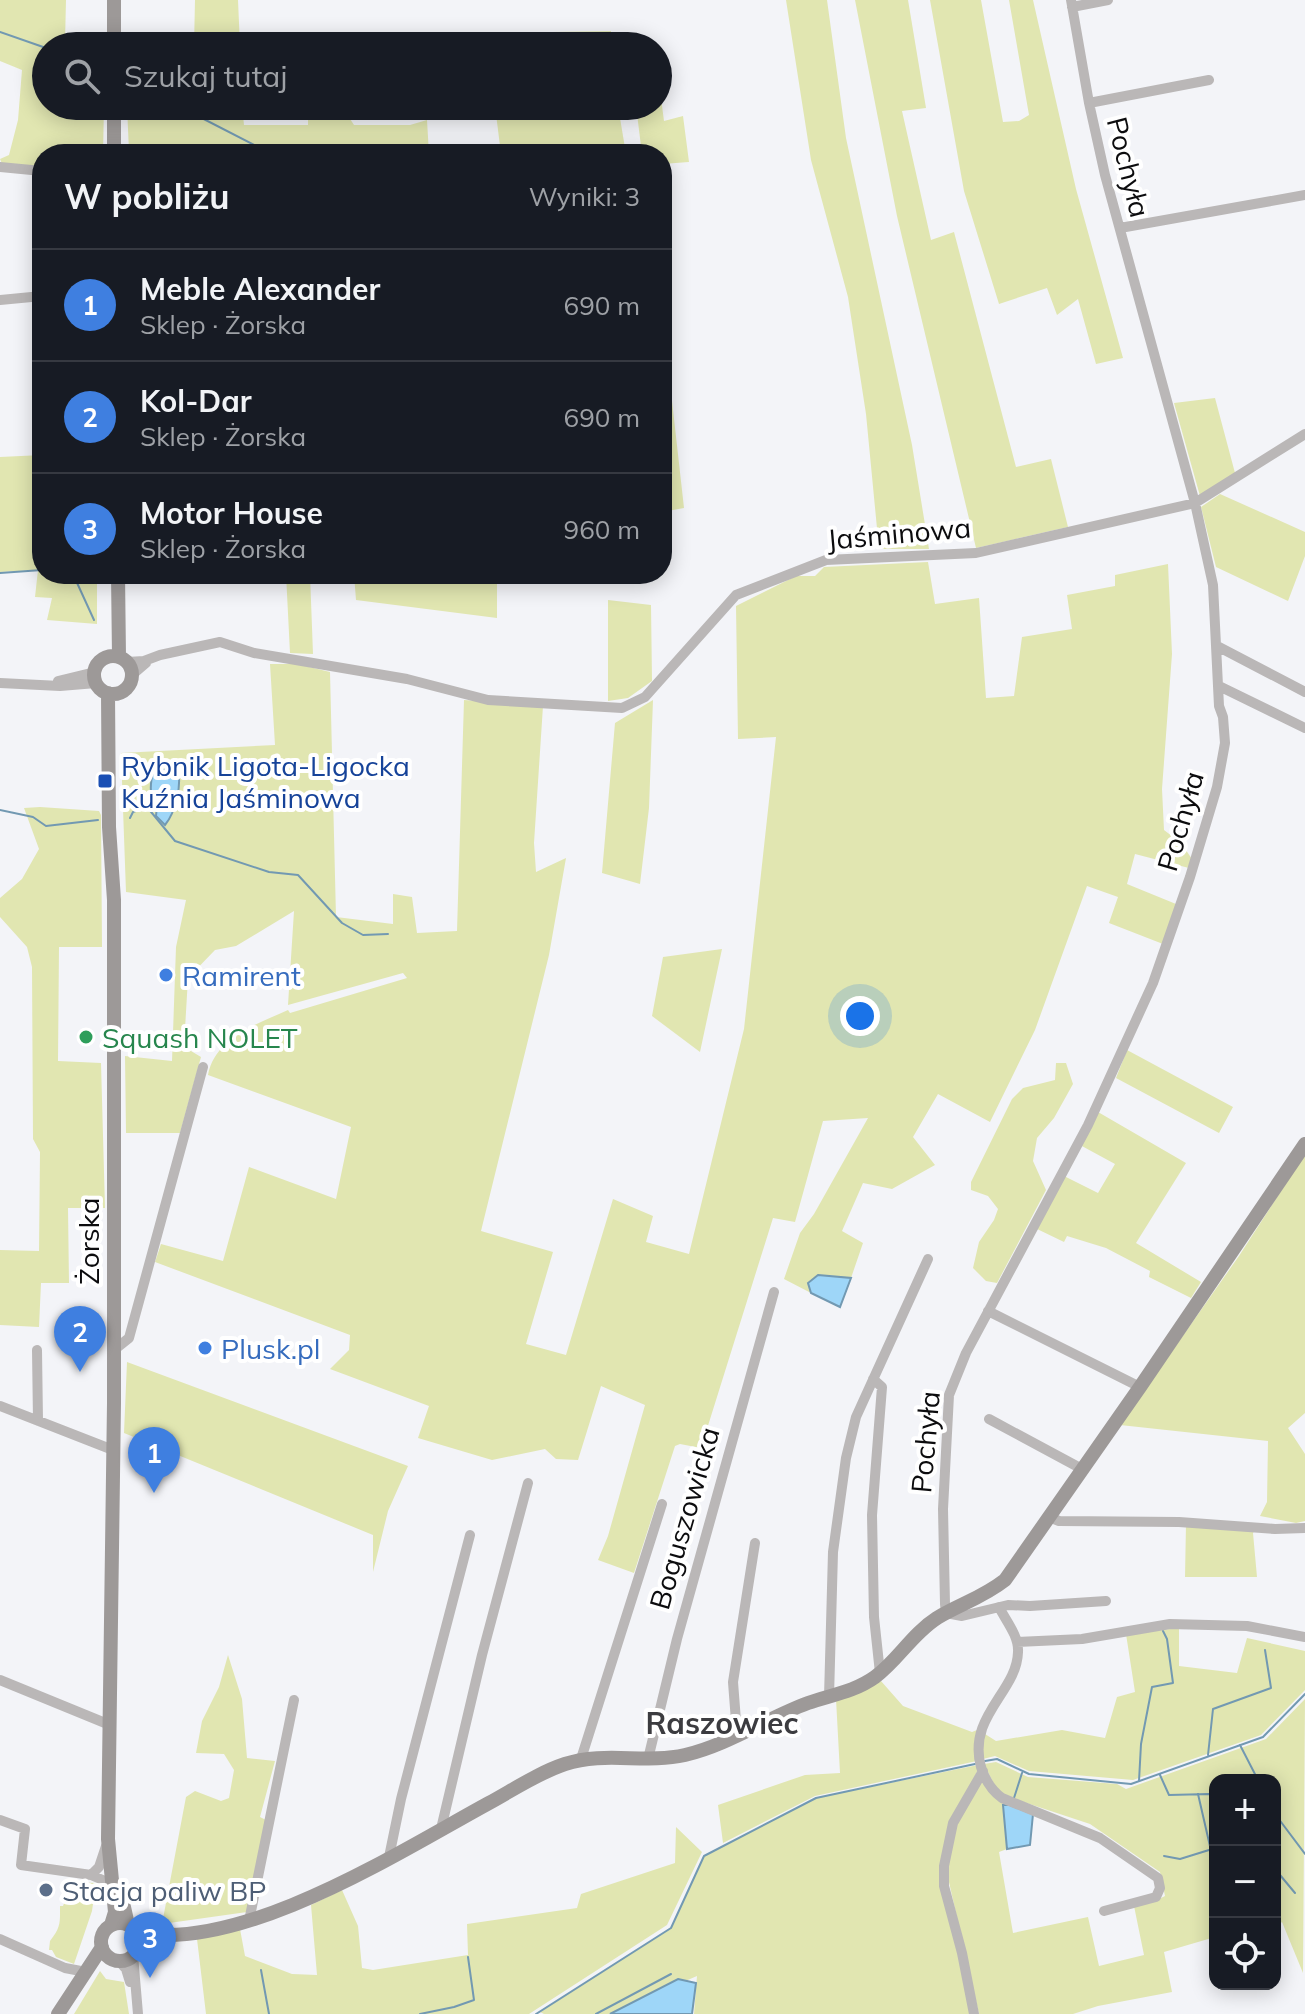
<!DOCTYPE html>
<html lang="pl">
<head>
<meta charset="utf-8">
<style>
  :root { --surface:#171b24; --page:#20242c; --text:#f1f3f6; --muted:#9ea1a6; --line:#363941; --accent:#397b6c }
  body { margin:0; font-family:Mulish,sans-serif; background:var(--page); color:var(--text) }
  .controls { position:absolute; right:24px; bottom:24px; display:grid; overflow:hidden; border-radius:16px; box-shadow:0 4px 20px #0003 }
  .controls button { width:72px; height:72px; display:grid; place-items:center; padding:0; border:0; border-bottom:2px solid var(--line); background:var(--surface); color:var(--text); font:40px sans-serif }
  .you { position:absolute; left:860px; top:1016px; width:28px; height:28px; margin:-20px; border:6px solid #fff; border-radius:50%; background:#1a73e8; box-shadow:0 0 0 12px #1a73e833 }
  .badge { display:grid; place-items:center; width:52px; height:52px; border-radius:50%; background:var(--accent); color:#fff; font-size:26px; font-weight:700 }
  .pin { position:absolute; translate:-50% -66px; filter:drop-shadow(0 2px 4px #0008) }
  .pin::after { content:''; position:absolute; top:42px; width:28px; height:24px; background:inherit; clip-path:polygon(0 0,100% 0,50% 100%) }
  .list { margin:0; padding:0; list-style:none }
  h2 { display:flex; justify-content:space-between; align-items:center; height:104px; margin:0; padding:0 32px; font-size:34px }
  h2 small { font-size:26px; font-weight:400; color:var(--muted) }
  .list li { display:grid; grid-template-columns:52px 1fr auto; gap:24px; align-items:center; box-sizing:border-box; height:112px; padding:0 32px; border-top:2px solid var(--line) }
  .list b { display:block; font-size:30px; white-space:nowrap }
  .list p { margin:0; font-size:26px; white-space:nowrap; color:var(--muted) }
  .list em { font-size:26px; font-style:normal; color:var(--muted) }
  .icon { flex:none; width:44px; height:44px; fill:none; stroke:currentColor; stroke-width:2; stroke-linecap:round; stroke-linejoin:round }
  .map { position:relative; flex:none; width:1305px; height:2014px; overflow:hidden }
  .search { position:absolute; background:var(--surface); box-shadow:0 4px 20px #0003; left:32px; top:32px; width:640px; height:88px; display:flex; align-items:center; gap:20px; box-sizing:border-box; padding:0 28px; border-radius:44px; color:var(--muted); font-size:30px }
  .panel { position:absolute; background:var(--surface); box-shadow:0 4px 20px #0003; left:32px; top:144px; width:640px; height:440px; border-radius:32px }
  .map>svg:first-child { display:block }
</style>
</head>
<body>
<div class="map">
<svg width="1305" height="2014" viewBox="0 0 1305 2014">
  <rect width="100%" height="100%" fill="#f3f4f8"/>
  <path fill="#e1e6b1" d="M0,0H66L65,42L75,46H46V106H104L103,154H42V167L2,164L0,159L9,155L18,120L22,70L0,61Z
    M195,0H238L240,46H194Z
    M786,0H827L846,138L912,445L929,549H879L866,414L848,297L811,160Z
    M855,0H908L926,108L902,111L931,240L954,232L1016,467L1051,459L1068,527L976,548L897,216Z
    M930,0H981L1003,122L1019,121L1029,115L1009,0H1033L1076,189L1123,358L1096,364L1078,299L1057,315L1047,288L999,304L964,191Z
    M611,31V46H487L486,33Z
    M658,75L664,121L683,116L689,162L662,164V154H642L636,106H658Z
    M127,106H242L244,125H308V118L314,106L343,108L354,125H410L427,120L429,154L129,152Z
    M495,106H618L626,154H501Z
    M662,337L669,374L684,508L662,512Z
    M1215,398L1235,473L1200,496L1174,403Z
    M42,455V574H97V624L47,620L52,598L35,597L38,570L0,572V457Z
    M1220,494L1305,532V556L1288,601L1216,567L1201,507Z
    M928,562L935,604L979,598L986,698L1014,696L1022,637L1072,629L1067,595L1115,586V575L1168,564L1172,654L1162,789L1164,830L1181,843L1192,859L1189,868L1135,854L1127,884L1176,904L1163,944L1109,923L1118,897L1087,886L1035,1030L990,1122L938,1094L913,1137L935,1165L892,1189L863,1183L842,1231L863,1243L851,1278L826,1275L808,1283L811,1293L784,1279L800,1233L814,1214L868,1118L823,1121L795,1222L773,1218L701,1448L680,1444L675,1446L634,1573L598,1560L608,1536L645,1405L601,1386L578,1460L556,1459L545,1449L492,1460L418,1438L429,1406L330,1369L349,1350L350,1335L155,1262L161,1244L223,1261L249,1167L336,1199L351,1127L208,1075C215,1038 257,1024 288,1010L290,1013L407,978L403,973L288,1005L294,911L236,946L215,950L188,978L185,1029L186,1048L201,1057L180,1133H126L125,1056L172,1061L176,947L186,900L126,892L121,753L275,745L270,664H297L330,672L336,917L393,924V894L412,897L417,933L457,931L464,700L543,706L534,843L536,872L566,858L549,955L481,1231L553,1252L526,1344L566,1355L613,1199L653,1216L646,1242L689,1254L744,1029L776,737L738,739L736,606L796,576H815L824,567Z
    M286,574H310L313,654L290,653Z
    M354,574H497V618L356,600Z
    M608,600L651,605L652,681L628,698L608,701Z
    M653,700L649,808L640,884L602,873L615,723Z
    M40,807L99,811L101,815L102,947H59L58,1061L101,1063L105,1208H68L69,1283H41L39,1327L0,1325V1250L39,1251L40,1152L33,1139L32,967L27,947L0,917V898L22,879L39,849L24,808Z
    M722,949L700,1052L652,1016L663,957Z
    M1127,1050L1233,1107L1219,1133L1116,1078Z
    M1056,1063H1066L1073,1084L1054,1118L1037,1138L1033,1161L1046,1190L997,1283L986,1281L973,1268L979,1242L994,1220L998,1209L988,1196L971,1190V1182L1012,1099L1023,1088L1055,1080Z
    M1098,1112L1186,1163L1136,1243L1201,1282L1191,1298L1149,1277L1150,1271L1106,1248L1067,1236L1064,1242L1035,1228L1064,1176L1098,1193L1115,1164L1080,1145Z
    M1305,1154V1413L1288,1428L1305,1454V1521L1296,1523L1260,1516L1267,1502L1268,1441L1120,1425L1239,1256Z
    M127,1362L408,1466L388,1511L373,1572V1535L124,1433Z
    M1186,1524L1255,1530L1253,1533L1257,1577H1185Z
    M1179,1628V1666L1237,1673L1247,1638L1305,1651V1690L1261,1735L1133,1780L1029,1771L995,1756L983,1759L981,1743L985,1734L996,1741L1062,1730L1105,1738L1117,1697L1135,1692L1126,1634Z
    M228,1655L242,1699L247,1758L275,1761L260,1817L266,1820L247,1912L162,1924L186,1797L195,1791L221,1801L229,1798L234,1770L224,1754L196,1753L202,1721L219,1687Z
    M881,1681L903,1706L972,1732L977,1730V1761L815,1796L723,1843L718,1805L805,1775L840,1773L836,1699Z
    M1305,1699L1303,1973L1282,1922L1275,1928V1780H1215V1937L1164,1952L1172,1992L1098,2006L1073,2014H979L946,1869C940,1887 969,1987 975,2014H694L697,1976L609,2014H544L540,2012L671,1928L704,1856L816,1798L978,1765V1770L959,1806L955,1821L983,1778L1010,1805H1003V1809L1007,1849L999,1852L1013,1933L1088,1917L1099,1966L1144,1955L1134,1906L1151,1903L1165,1896L1160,1872L1090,1824L1005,1796L995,1786L984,1764L996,1762L1028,1777L1117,1784L1126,1789L1266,1739Z
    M676,1827L702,1852L667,1925L529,2014H206L197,1939L240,1929L245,1956L292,1974L317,1975L311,1905L342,1890L358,1926L362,1968L373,1970L468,1955L467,1924L577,1908L581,1894L675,1863Z
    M72,1882L96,1883L92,1911L74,1964L56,1957L52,1950H49L50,1941C61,1927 60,1923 60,1906H63Z
    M100,1971L106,1979L124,1982L129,2014H74Z"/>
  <path fill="#9ed6f8" stroke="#7299b2" stroke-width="2" d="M177,767C183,784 175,813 165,825L156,816L157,806C149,795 150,785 153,772Z
    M818,1275L851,1278L840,1307L811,1293L808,1283Z
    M1003,1805H1010L1033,1814L1030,1845L1007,1849Z
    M678,1979L696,1983L692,2014H610Z"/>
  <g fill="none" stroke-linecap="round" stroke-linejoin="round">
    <path stroke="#7299b2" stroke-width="2" d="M0,32L46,48
      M172,106L192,113L272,154
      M0,573L42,570
      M73,574L94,620
      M0,810L33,817L46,826L98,820
      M130,818L133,812L147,807L175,841L269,872L298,875L342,923L363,935L388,934
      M1240,1745L1258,1780
      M1208,1755L1213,1709L1271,1688L1265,1650
      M985,1761L997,1759L1029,1774L1131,1784L1263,1737L1305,1694
      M1160,1775L1169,1795L1209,1794L1215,1799
      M1139,1781L1141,1744L1152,1687L1173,1683L1167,1639L1163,1631
      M1198,1794L1215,1868
      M1014,1798L1022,1773
      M1275,1814L1305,1854
      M1164,1856L1180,1859L1209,1850
      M1275,1869L1295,1893
      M261,1970L269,2014
      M420,2014L454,2007L474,2000L468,1957
      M536,2014L671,1928L704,1856L816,1798L975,1764
      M596,2014L671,1974"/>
    <path stroke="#bab7b7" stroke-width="10" d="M1071,0L1089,103L1105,175L1195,503L1213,585L1219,706L1223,717L1225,743L1217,787L1190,877L1153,983L1088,1125L966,1353L949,1395L943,1509L945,1604L946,1613L962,1616L1008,1605L1030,1606L1106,1601
      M1072,7L1108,0
      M1089,103L1209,80
      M0,167L42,171
      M1120,228L1305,195
      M0,300L42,296
      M1217,646L1305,692
      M127,662L144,661L160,655L220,642L254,653L407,679L488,700L622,708L645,697L736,595L826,560L976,553L1195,503L1305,434
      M132,675L146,663
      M58,681L95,672
      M0,683L60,686L96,683
      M1219,686L1305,728
      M988,1311L1140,1387
      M37,1350L38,1421
      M114,1350L129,1338L203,1067
      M873,1379L882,1387L872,1515L874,1617L880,1673
      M0,1406L113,1450
      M989,1419L1082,1469
      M1049,1517L1059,1521L1179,1522L1275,1529L1305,1528
      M999,1607C1006,1621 1019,1636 1018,1652C1017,1692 967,1716 981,1767C985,1780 991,1790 1002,1798L1100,1838L1158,1878L1160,1888L1156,1897L1104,1911
      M1017,1642L1082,1639L1170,1624L1247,1626L1305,1637
      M0,1680L110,1725
      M829,1697L833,1552L846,1458L856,1417L928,1259
      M737,1734L733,1682L755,1543
      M648,1759L677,1639L774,1292
      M580,1762L662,1504
      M0,1820L25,1829L21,1865L91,1875L112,1884
      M441,1829L482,1655L528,1483
      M389,1857L401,1799L470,1535
      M91,1875L99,1867L106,1846
      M249,1921L294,1700
      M0,1939L65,1968L86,1972
      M133,1955L138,2014
      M118,1960L126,1969L130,1982
      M974,2014L962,1953L944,1886V1866L953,1823L983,1771"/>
    <path stroke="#9d9998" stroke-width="14" d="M114,0V46
      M114,106V154
      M118,574L119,657
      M94 675a19 19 0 1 1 38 0a19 19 0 1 1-38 0Z
      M108,693L109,827L114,900V1403L108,1839L115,1912L111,1925
      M122,1898L128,1925
      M101 1942a19 19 0 1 1 38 0a19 19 0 1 1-38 0Z
      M136,1932C240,1954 399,1852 489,1803C513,1790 538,1773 565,1764C604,1751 645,1764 685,1755C728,1745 767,1718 808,1703C831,1695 854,1692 875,1677C898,1660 912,1634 937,1618C960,1604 982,1598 1005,1580L1140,1387L1305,1144
      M58,2014L102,1947"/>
  </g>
  <rect fill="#1a4fb4" stroke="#fff" stroke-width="3" x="97" y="773" width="16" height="16" rx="4"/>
  <g fill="#3f7fe0" stroke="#fff" stroke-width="3">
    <circle cx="166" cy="975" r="8"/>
    <circle cx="205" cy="1348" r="8"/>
  </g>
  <circle fill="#2e9e5b" stroke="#fff" stroke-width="3" cx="86" cy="1037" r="8"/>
  <circle fill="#5c6f8a" stroke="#fff" stroke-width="3" cx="46" cy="1890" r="8"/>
  <g text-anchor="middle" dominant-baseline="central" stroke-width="8" stroke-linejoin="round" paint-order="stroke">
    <g font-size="28" fill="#0c0c0e" stroke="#fff">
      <text transform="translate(1129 167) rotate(76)">Pochyła</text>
      <text transform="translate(899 533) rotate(-5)">Jaśminowa</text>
      <text transform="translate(1180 821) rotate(-74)">Pochyła</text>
      <text transform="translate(88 1241) rotate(-90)">Żorska</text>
      <text transform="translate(925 1442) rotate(-85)">Pochyła</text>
      <text transform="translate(684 1518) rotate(-74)">Boguszowicka</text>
    </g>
    <g font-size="28" fill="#164399" stroke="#fff" text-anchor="start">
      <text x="121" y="765">Rybnik Ligota-Ligocka<tspan x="121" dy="32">Kuźnia Jaśminowa</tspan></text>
    </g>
    <g font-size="28" fill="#366cbe" stroke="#fff" text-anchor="start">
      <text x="182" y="975">Ramirent</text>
      <text x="221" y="1348">Plusk.pl</text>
    </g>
    <g font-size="28" fill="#27864d" stroke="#fff" text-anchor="start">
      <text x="102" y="1037">Squash NOLET</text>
    </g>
    <g font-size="28" fill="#4e5e75" stroke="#fff" text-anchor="start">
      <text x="62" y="1890">Stacja paliw BP</text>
    </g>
    <g font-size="30" font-weight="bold" fill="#3c3c40" stroke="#fff">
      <text x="722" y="1723">Raszowiec</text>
    </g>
  </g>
</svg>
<div class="controls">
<button>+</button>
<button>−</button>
<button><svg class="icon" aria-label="locate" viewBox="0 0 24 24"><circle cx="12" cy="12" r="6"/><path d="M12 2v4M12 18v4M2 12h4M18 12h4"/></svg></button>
</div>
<div class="you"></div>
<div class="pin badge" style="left:154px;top:1493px;background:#3f7fe0">1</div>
<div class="pin badge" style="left:80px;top:1372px;background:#3f7fe0">2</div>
<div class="pin badge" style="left:150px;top:1978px;background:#3f7fe0">3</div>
<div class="search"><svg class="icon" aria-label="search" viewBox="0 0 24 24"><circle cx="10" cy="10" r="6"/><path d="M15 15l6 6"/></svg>Szukaj tutaj</div>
<section class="panel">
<h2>W pobliżu<small>Wyniki: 3</small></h2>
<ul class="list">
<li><span class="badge" style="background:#3f7fe0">1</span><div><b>Meble Alexander</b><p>Sklep · Żorska</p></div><em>690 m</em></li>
<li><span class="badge" style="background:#3f7fe0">2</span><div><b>Kol-Dar</b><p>Sklep · Żorska</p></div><em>690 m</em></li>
<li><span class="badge" style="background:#3f7fe0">3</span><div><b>Motor House</b><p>Sklep · Żorska</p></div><em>960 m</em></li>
</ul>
</section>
</div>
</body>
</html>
